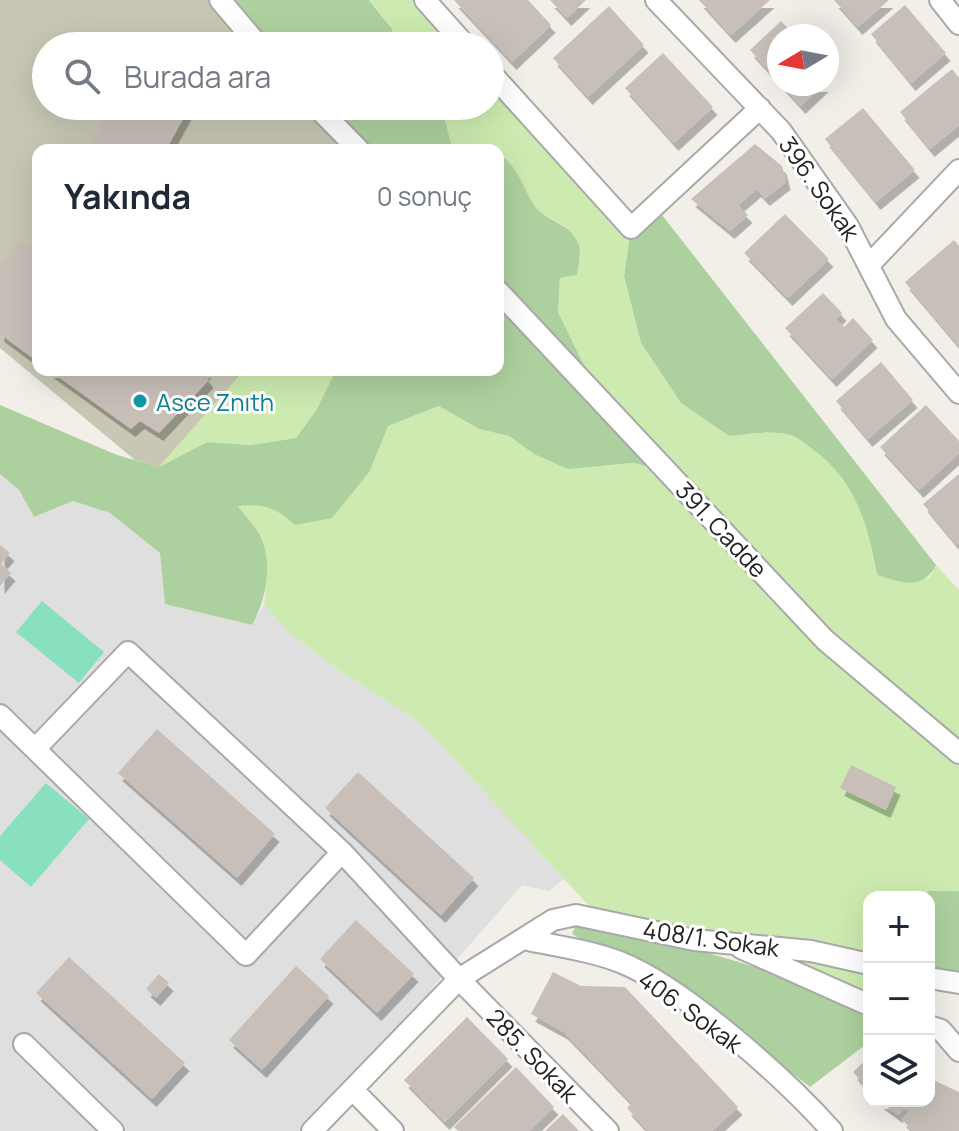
<!DOCTYPE html>
<html lang="tr">
<head>
<meta charset="utf-8">
<style>
  :root { --surface:#fff; --page:#f6f6f7; --text:#1f2937; --muted:#747a83; --line:#e0e1e3 }
  body { margin:0; font-family:Manrope,sans-serif; background:var(--page); color:var(--text) }
  .controls { position:absolute; right:24px; bottom:24px; display:grid; overflow:hidden; border-radius:16px; box-shadow:0 8px 32px #0002 }
  .controls button { width:72px; height:72px; display:grid; place-items:center; padding:0; border:0; border-bottom:2px solid var(--line); background:var(--surface); color:var(--text); font:40px sans-serif }
  .compass { position:absolute; left:767px; top:24px; width:72px; height:72px; border-radius:50%; background:var(--surface); box-shadow:0 8px 32px #0002; rotate:260deg }
  .list { margin:0; padding:0; list-style:none }
  h2 { display:flex; justify-content:space-between; align-items:center; height:104px; margin:0; padding:0 32px; font-size:34px }
  h2 small { font-size:26px; font-weight:400; color:var(--muted) }
  .icon { flex:none; width:44px; height:44px; fill:none; stroke:currentColor; stroke-width:2; stroke-linecap:round; stroke-linejoin:round }
  .map { position:relative; flex:none; width:959px; height:1131px; overflow:hidden }
  .search { position:absolute; background:var(--surface); box-shadow:0 8px 32px #0002; left:32px; top:32px; width:472px; height:88px; display:flex; align-items:center; gap:20px; box-sizing:border-box; padding:0 28px; border-radius:44px; color:var(--muted); font-size:30px }
  .panel { position:absolute; background:var(--surface); box-shadow:0 8px 32px #0002; left:32px; top:144px; width:472px; height:232px; border-radius:16px }
  .map>svg:first-child { display:block }
</style>
</head>
<body>
<div class="map">
<svg width="959" height="1131" viewBox="0 0 959 1131">
  <defs>
    <filter id="shadow"><feDropShadow dx="4.5" dy="8" stdDeviation="0" flood-color="#0004"/></filter>
  </defs>
  <rect width="100%" height="100%" fill="#f2efe9"/>
  <path fill="#e0dfdf" d="M0,474L19,490L34,517L73,501L110,513L160,553L166,604L252,625L264,604L287,631L337,669L422,724L565,878L549,891L522,885L438,981L354,1091L312,1131H0Z"/>
  <path fill="#c7c7b4" d="M0,0H220L259,46H46V106H316L359,150H38V370H327L306,375L243,372L159,467L135,460L0,348Z"/>
  <path fill="#cdebb0" d="M370,0H425L466,46H391L392,29Z
    M490,72L631,228L624,276L641,343L681,403L729,436C749,434 771,430 790,435C798,437 805,444 811,448C855,479 868,524 877,575L929,578L936,565L959,590V891H929L925,897H869V1005L731,943L601,919L422,724L337,669L287,631L264,604L267,576L237,506L253,504L278,510L370,471L388,426L440,406L479,429L509,436L534,454L606,466L633,463L665,470L602,402L558,312L560,278L577,275L581,255L565,226L540,213L526,195L516,171L498,150H453L441,106H490Z
    M327,370H336L317,409L296,438L250,445L207,442L159,467L243,372L306,375Z"/>
  <path fill="#add19e" d="M220,0H369L392,29L391,46H259Z
    M316,106H441L453,150H359Z
    M498,154C519,164 523,192 537,209C548,221 567,223 576,239C583,250 579,263 577,275L560,278L558,312L602,402L667,471L633,463L568,469L534,454L509,436L479,429L439,406L388,426L370,471L332,518L295,525C277,508 263,503 238,506C244,515 252,523 258,532C274,559 267,599 252,625L165,604L160,553L110,513L73,501L34,517L19,490L0,474V405L117,455L159,467L207,442L250,445L296,438L317,409L336,370H498V311L512,305L498,291Z
    M655,206L936,565C922,592 901,582 877,575C868,524 855,479 811,448C805,444 798,437 790,435C771,430 749,434 729,436L681,403L641,343L624,276L631,228Z
    M928,891H959V983L929,978V897H925Z
    M577,922C679,945 778,964 869,1019V1042L810,1087L750,1041L572,934Z"/>
  <path fill="#88e0be" d="M42,601L104,652L79,683L16,632Z
    M46,783L89,819L31,887L0,860V836Z"/>
  <path fill="#c7bfb8" filter="url(#shadow)" d="M454,0H528L551,25L512,62Z
    M550,0H586L567,18Z
    M699,0H770L731,35Z
    M834,0H889L858,27Z
    M905,5L946,53L911,83L871,34Z
    M609,6L644,45L588,97L553,58Z
    M781,21L795,36H779V82L750,50Z
    M663,53L713,107L674,143L625,88Z
    M952,69L959,78V125L930,149L900,112Z
    M781,84H824L801,106Z
    M112,106H190L166,150H87Z
    M863,108L915,170L876,202L825,139Z
    M755,144L782,166L786,182L765,198L757,189L738,205L748,215L730,231L691,199Z
    M785,214L829,259L788,298L744,253Z
    M38,232V362L0,334V267L18,241L28,247Z
    M954,240L959,246V346L905,282Z
    M823,293L842,313L836,319L844,327L853,318L873,340L832,379L785,328Z
    M881,362L913,400L868,439L836,401Z
    M49,370H207L204,374L209,380L159,433L140,421L131,429Z
    M926,405L959,441V453L919,490L880,447Z
    M959,474V543L957,545L923,504Z
    M0,545L10,553L1,564L11,573L0,586Z
    M157,729L275,834L237,878L118,773Z
    M851,765L896,787L886,810L840,788Z
    M358,772L474,878L441,915L325,808Z
    M356,920L414,974L377,1013L320,959Z
    M69,957L185,1063L152,1099L36,993Z
    M296,966L329,996L262,1070L229,1040Z
    M553,972L581,986L625,987L738,1107L712,1131H648L627,1108L632,1103L564,1032L531,1014Z
    M159,974L169,983L156,998L146,989Z
    M467,1017L508,1059L445,1122L404,1080Z
    M869,1057V1090L853,1072Z
    M516,1067L554,1107L529,1131H458L454,1127Z
    M929,1078L959,1092V1131H912L902,1119L909,1112L905,1108L898,1115L879,1101H929Z
    M563,1114L579,1131H545Z"/>
  <g fill="none" stroke-linecap="round" stroke-linejoin="round">
    <g stroke="#a9a9a9" stroke-width="24">
      <path id="street" d="M220,0L259,46
        M425,0L466,46
        M656,0L781,131L848,226L896,319L959,393
        M940,0L959,24
        M490,72L631,228L760,108
        M316,106L359,150
        M870,264L959,170
        M498,291L825,640L959,753
        M0,715L246,955L342,852L459,979L608,1131
        M35,749L128,652L342,852
        M523,939C555,946 589,950 620,962C683,987 786,1079 832,1131
        M741,948L869,1005
        M929,978L959,983
        M929,1026L941,1030L959,1051
        M24,1044L113,1131
        M354,1091L393,1131
        M312,1131L459,979L553,920L576,915L694,940L811,951L869,964"/>
    </g>
    <use href="#street" stroke="#fff" stroke-width="20"/>
  </g>
  <circle fill="#0f9aa8" stroke="#fff" stroke-width="3" cx="140" cy="401" r="8"/>
  <g text-anchor="middle" dominant-baseline="central" stroke-width="6" stroke-linejoin="round" paint-order="stroke">
    <g font-size="24" fill="#222" stroke="#fff">
      <text transform="translate(820 188) rotate(55)">396. Sokak</text>
      <text transform="translate(722 529) rotate(47)">391. Cadde</text>
      <text transform="translate(711 938) rotate(8)">408/1. Sokak</text>
      <text transform="translate(691 1011) rotate(36)">406. Sokak</text>
      <text transform="translate(533 1055) rotate(46)">285. Sokak</text>
    </g>
    <g font-size="24" fill="#0d838f" stroke="#fff" text-anchor="start">
      <text x="156" y="401">Asce Znıth</text>
    </g>
  </g>
</svg>
<div class="controls">
<button>+</button>
<button>−</button>
<button><svg class="icon" aria-label="layers" viewBox="0 0 24 24"><path d="M12 4l9 5-9 5-9-5zM3 14l9 5 9-5"/></svg></button>
</div>
<svg class="compass" viewBox="-18 -18 36 36"><path d="M0-13l5 13h-10z" fill="#e53935"/><path d="M0 13l5-13h-10z" fill="#747a83"/></svg>
<div class="search"><svg class="icon" aria-label="search" viewBox="0 0 24 24"><circle cx="10" cy="10" r="6"/><path d="M15 15l6 6"/></svg>Burada ara</div>
<section class="panel">
<h2>Yakında<small>0 sonuç</small></h2>
<ul class="list">
</ul>
</section>
</div>
</body>
</html>
